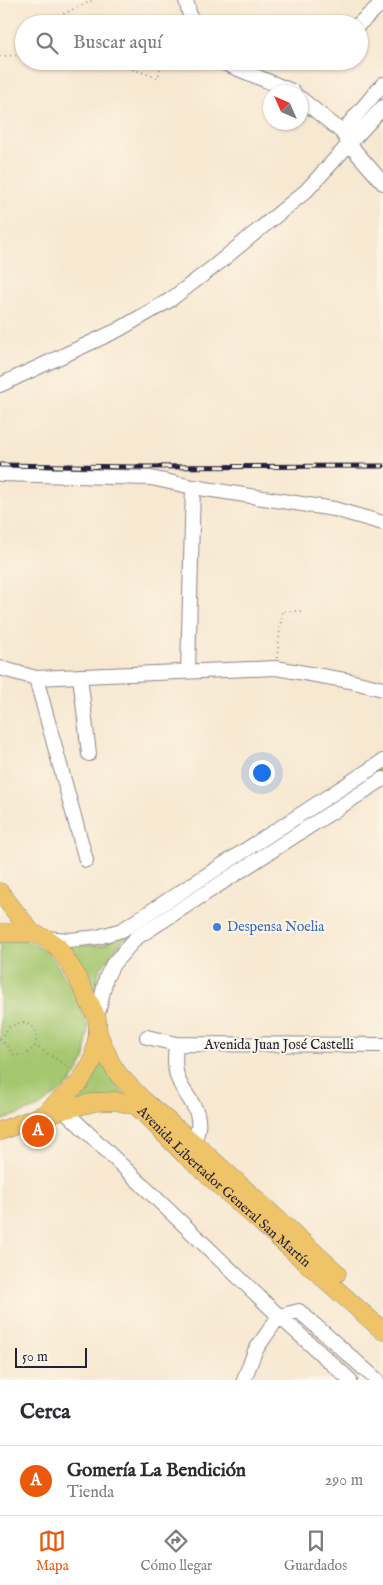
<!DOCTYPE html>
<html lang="es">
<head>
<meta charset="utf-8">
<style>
  :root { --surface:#fff; --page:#f2f2f3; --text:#2b2b33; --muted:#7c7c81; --line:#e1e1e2; --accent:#ea580c }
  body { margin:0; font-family:"IM FELL English",serif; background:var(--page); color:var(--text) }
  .compass { position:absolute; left:263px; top:85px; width:45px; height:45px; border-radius:50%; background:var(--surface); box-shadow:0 1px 4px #0004; rotate:315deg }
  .scale { position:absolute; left:15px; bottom:12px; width:72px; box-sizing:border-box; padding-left:5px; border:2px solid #22223b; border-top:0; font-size:14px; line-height:18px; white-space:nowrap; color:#22223b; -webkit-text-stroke:4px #fcf5e5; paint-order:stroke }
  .you { position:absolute; left:261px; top:772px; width:18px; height:18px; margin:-12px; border:4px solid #fff; border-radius:50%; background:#1a73e8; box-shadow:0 0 0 8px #1a73e833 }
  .badge { display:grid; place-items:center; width:32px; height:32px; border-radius:50%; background:var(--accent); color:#fff; font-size:16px; font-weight:700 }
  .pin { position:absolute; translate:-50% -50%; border:2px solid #fff; box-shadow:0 1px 5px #0006 }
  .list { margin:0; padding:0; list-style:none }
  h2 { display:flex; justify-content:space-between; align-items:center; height:65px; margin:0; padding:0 20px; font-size:21px }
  h2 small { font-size:16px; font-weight:400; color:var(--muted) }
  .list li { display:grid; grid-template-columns:32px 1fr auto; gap:15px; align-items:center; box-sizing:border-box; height:70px; padding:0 20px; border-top:1px solid var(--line) }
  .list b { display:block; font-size:19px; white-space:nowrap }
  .list p { margin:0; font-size:16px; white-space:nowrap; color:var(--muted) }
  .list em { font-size:16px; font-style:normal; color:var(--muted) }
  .icon { flex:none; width:28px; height:28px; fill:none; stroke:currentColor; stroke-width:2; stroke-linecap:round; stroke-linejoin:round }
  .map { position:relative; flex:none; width:383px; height:1380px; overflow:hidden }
  .search { position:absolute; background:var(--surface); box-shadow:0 1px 4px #0004; left:15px; right:15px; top:15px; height:55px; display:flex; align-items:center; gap:12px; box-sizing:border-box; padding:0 18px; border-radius:28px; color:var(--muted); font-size:19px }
  .sheet { height:135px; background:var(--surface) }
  nav { display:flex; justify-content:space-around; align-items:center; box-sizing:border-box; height:70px; border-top:1px solid var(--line); background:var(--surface); font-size:14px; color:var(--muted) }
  nav a { display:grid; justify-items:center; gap:2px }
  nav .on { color:var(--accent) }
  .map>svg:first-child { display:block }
</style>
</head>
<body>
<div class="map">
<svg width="383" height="1380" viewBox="0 0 383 1380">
  <rect width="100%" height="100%" fill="#fcf5e5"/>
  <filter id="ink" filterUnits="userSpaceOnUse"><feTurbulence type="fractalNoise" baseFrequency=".02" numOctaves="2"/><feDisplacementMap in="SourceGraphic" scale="10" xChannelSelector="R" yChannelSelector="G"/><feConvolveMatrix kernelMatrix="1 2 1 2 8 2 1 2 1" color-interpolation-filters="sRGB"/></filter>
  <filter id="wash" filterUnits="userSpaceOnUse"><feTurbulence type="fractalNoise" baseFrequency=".0096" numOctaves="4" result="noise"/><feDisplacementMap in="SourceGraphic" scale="20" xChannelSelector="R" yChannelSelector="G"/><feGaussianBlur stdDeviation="1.12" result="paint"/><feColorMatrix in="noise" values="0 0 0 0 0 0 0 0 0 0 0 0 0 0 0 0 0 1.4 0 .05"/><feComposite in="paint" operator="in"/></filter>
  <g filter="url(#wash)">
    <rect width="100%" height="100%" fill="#f7e8d1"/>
    <path fill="#a5c76f" stroke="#647455" d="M383,762V772L121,942L99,971L94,993L63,946L103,945Z
      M0,939H22L34,944L49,953L75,992L88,1026L85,1059L70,1084L39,1107L0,1121Z
      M101,1049C108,1073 112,1082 129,1099L69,1106L95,1077Z"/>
  </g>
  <g filter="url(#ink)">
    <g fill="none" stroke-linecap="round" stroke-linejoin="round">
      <g stroke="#8c8586" stroke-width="16">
        <path id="minor" d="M186,0L192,24
          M359,24L383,2
          M219,61L294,92
          M300,98L342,132L349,144L383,183
          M342,132L383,84
          M0,385L118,330L170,300L216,265L306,191L383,107
          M0,474L151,478L193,487L334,509L383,523
          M0,668L36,678L276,668L350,681L383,689
          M188,671L193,487
          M80,676L89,754
          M36,678L86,860
          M45,938L69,940L98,937L122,930L383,761
          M97,1018L106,978L113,964L136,938L383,779
          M147,1037L176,1044L383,1045
          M176,1044C175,1055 174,1065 177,1076C183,1097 204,1107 197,1133C195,1140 194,1144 188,1149
          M65,1111L279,1316L350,1380
          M244,1380L255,1351L279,1316L299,1311L377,1380"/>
      </g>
      <g stroke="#8c8586" stroke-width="19">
        <g id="major">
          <path d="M0,892L32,933"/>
          <path d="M0,933H32L45,938L58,947L75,973L97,1018L98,1033L93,1061L79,1083L43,1115L0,1131"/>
          <path d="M98,1033L111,1063L119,1075L142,1099L194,1143L337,1273"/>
          <path id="s1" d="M43,1115L95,1102L116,1101L137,1106L184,1154L383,1331"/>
        </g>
      </g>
      <path stroke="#8c8586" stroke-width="2" stroke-dasharray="1 4" stroke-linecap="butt" d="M48,24V21L93,0
        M0,56L24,55
        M109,61L158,78L162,61
        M277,658L282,611H301
        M0,1039L14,1055H25L36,1046L73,1070
        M0,1039L10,1026L23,1022C37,1028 36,1031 36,1045"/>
      <use href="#minor" stroke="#fff" stroke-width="14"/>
      <use href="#major" stroke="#efc469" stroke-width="18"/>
      <g stroke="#22223b" stroke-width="5">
        <path id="rail" d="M0,465L136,467L383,466"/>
      </g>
      <use href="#rail" stroke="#fcf5e5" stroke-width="3" stroke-dasharray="9" stroke-linecap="butt"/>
    </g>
  </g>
  <circle fill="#3f7fe0" stroke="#fcf5e5" stroke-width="2" cx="217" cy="927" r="5"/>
  <g text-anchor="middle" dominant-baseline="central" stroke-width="4" stroke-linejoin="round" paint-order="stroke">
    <g font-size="14" fill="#366cbe" stroke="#fcf5e5" text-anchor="start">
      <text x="227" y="927">Despensa Noelia</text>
    </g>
    <g font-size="14" fill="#22223b" stroke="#fcf5e5">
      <text x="279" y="1045">Avenida Juan José Castelli</text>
      <text stroke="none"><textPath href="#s1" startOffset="215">Avenida Libertador General San Martín</textPath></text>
    </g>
  </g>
</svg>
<svg class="compass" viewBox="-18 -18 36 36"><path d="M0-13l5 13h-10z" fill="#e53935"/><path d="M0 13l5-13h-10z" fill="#7c7c81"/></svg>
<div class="scale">50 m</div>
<div class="you"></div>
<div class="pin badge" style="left:38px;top:1131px">A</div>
<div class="search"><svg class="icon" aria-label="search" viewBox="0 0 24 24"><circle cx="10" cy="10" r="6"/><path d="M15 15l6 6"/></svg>Buscar aquí</div>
</div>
<section class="sheet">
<h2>Cerca<small></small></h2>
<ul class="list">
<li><span class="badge">A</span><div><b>Gomería La Bendición</b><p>Tienda</p></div><em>290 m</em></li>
</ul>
</section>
<nav>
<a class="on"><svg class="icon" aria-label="map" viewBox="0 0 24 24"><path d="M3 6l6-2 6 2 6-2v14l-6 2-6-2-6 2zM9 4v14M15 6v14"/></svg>Mapa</a>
<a><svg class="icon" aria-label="directions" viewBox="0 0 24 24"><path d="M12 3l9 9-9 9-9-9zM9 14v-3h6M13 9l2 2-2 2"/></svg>Cómo llegar</a>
<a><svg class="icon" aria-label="saved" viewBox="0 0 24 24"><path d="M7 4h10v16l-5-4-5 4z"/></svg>Guardados</a>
</nav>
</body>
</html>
